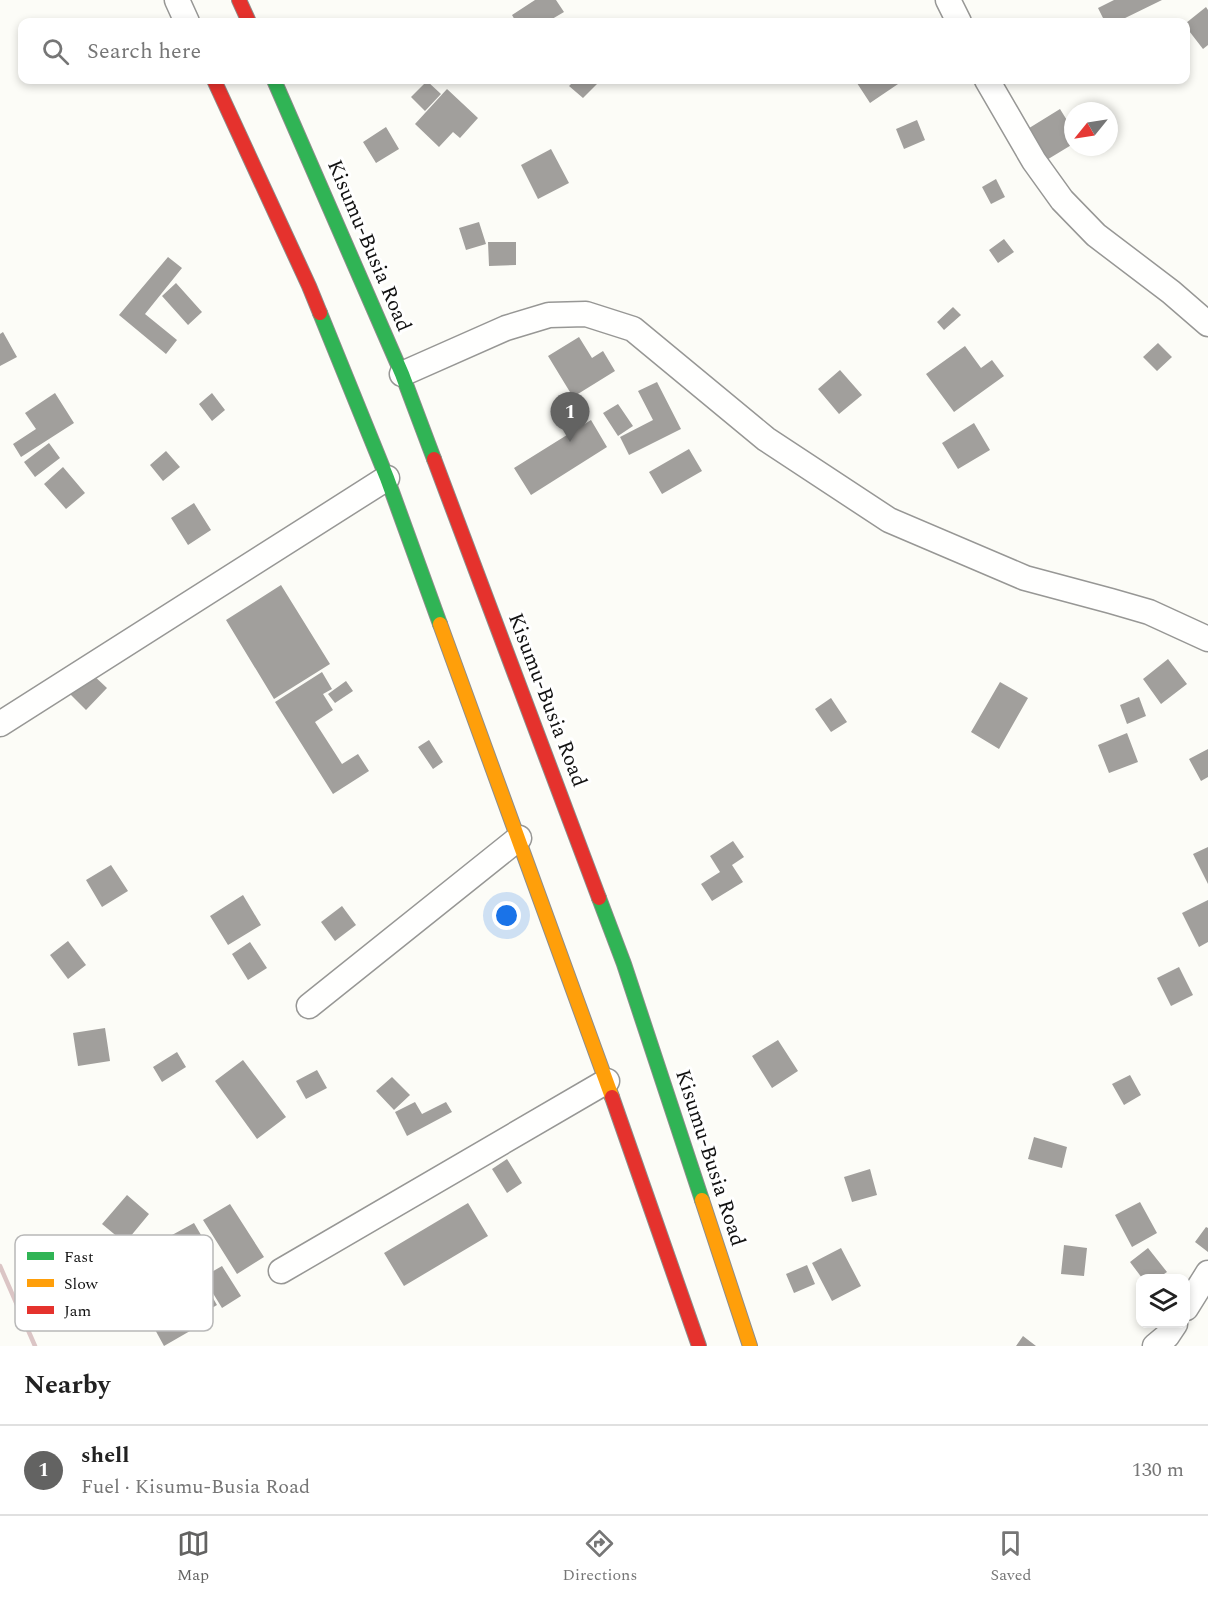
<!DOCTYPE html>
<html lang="en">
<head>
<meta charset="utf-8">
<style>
  :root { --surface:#fff; --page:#f6f6f6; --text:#222; --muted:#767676; --line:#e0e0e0; --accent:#636362 }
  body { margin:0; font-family:Spectral,serif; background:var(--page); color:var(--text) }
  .controls { position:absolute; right:18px; bottom:18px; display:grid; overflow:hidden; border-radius:12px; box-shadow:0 3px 9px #0003 }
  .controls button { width:54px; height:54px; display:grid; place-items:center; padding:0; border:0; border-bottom:2px solid var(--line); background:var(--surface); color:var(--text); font:30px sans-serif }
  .compass { position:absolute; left:1064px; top:102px; width:54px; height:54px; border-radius:50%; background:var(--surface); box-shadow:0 3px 9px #0003; rotate:240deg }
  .you { position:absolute; left:507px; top:916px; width:21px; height:21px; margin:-15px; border:4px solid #fff; border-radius:50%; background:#1a73e8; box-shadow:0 0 0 9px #1a73e833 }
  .badge { display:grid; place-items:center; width:39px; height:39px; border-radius:50%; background:var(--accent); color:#fff; font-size:20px; font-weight:700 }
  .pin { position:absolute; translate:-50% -50px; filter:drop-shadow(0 2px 3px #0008) }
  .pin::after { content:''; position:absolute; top:32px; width:21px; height:18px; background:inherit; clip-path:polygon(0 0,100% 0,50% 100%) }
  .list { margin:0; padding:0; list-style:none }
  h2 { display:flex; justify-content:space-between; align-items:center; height:78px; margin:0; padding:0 24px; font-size:26px }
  h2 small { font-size:20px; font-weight:400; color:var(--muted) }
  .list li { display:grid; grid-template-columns:39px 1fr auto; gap:18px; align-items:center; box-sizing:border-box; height:90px; padding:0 24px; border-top:2px solid var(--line) }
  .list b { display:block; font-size:22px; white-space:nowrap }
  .list p { margin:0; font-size:20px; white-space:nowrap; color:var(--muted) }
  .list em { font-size:20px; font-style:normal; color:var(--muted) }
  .icon { flex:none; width:33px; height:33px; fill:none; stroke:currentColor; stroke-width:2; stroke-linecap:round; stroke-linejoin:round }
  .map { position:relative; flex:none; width:1208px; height:1346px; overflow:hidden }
  .search { position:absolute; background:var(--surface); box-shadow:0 3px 9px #0003; left:18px; right:18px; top:18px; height:66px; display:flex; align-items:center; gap:15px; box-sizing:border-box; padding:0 21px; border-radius:12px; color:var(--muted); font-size:22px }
  .sheet { height:168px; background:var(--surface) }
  nav { display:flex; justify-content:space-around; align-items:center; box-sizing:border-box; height:84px; border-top:2px solid var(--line); background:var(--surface); font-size:16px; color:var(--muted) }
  nav a { display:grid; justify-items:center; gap:3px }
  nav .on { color:var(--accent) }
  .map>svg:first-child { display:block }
</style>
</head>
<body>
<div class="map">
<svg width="1208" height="1346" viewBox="0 0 1208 1346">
  <rect width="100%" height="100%" fill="#fcfcf7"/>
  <path fill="#a19f9c" d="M535,0H556L564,12L547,22H516L512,15Z
    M1114,0H1162L1117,22H1105L1098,8Z
    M1206,7L1208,10V45L1203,49L1186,27V23Z
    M575,80H601L583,98L569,86Z
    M855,80H899L901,82L870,103Z
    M427,81L441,94L425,111L411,97Z
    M447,89L478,118L460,138L453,132L439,147L415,124Z
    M1060,109L1073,130V144L1045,161L1026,130Z
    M917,120L925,140L904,149L896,129Z
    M386,127L399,149L376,163L363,142Z
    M551,149L569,183L538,199L521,165Z
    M996,179L1005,197L991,204L982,187Z
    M479,222L486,244L466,250L459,228Z
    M1004,239L1014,252L998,263L989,250Z
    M488,242H516V265L489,266Z
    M168,257L182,268L145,314L177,340L166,354L119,315Z
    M176,283L202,312L188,325L162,296Z
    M953,307L961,315L944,330L937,322Z
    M3,332L17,357L0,366V334Z
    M579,337L592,358L603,351L615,371L573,397L548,356Z
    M1158,343L1172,357L1157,371L1143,357Z
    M965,346L981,368L992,360L1004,376L954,412L926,374Z
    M840,370L862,395L839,414L818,389Z
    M657,382L681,429L629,455L620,437L653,420L638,391Z
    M55,393L74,423L21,457L13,444L36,429L25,413Z
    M212,393L225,410L212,421L199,404Z
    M618,404L633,426L618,436L603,413Z
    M591,420L607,447L531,495L514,468Z
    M974,423L990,450L958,469L942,443Z
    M49,443L60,458L35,477L24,462Z
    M689,449L702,471L662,494L649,472Z
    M166,451L180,467L163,481L150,465Z
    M63,467L85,493L66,509L44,484Z
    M194,503L211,530L188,545L171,518Z
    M281,585L330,664L274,699L226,620Z
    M1168,659L1187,684L1161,704L1143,679Z
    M322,672L332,689L323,694L333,710L315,722L342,764L358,754L369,771L333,794L275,702Z
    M91,673L107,688L86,710L70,694Z
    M346,681L353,691L335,703L328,694Z
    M1000,682L1028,698L999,749L971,732Z
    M1139,697L1146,716L1127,724L1120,705Z
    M831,698L847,722L831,732L815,709Z
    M1127,733L1138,762L1109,773L1098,745Z
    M429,740L443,762L433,769L418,747Z
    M1208,749V777L1201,781L1189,759Z
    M733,841L744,857L732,865L743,882L712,901L701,884L720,872L710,856Z
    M1208,847V884L1193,854Z
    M111,865L128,891L102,907L86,880Z
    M243,895L261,925L228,945L210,916Z
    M1208,900V942L1199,947L1182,913Z
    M342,906L356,925L335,941L321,922Z
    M68,941L86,965L68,979L50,955Z
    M250,942L267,968L248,980L232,954Z
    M1179,967L1193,995L1171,1006L1157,978Z
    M105,1028L110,1061L78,1066L73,1033Z
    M778,1040L798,1071L772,1088L752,1056Z
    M177,1052L186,1067L162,1082L153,1067Z
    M243,1060L286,1117L257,1139L215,1081Z
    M317,1070L327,1088L306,1099L296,1081Z
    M1130,1075L1141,1095L1124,1105L1112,1084Z
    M392,1077L410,1095L394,1110L376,1091Z
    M415,1102L422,1114L446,1102L452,1112L407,1136L395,1112Z
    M1034,1137L1067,1147L1062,1168L1028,1159Z
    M507,1159L522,1183L507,1193L492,1169Z
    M870,1169L877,1195L852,1202L844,1177Z
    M127,1195L149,1214L125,1243L102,1224Z
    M1140,1202L1157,1233L1132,1247L1115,1215Z
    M468,1203L488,1236L404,1286L384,1253Z
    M230,1204L264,1257L237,1274L203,1220Z
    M194,1223L204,1240L154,1267L190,1331L164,1346L119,1264Z
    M1206,1227L1208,1228V1252L1195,1242Z
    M1064,1245L1087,1248L1084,1276L1061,1274Z
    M841,1248L861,1286L832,1301L812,1263Z
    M1148,1248L1167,1272L1158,1278H1142L1130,1262Z
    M807,1265L815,1284L794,1293L786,1274Z
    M222,1266L241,1296L222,1308L203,1277Z
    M202,1279L217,1305L188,1322L173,1297Z
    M1023,1336L1036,1346H1016Z"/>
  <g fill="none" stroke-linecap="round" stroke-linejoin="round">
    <g stroke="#979795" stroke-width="27">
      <path id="street" d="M177,0L187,22
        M948,0L959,22
        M987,80L1034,161L1062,200L1096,235L1171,292L1208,324
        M402,374L506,328L549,315L586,314L633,329L766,439L889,520L1025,578L1111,601L1149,612L1208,639
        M0,724L387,478
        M309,1006L519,838
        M281,1271L607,1081
        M1186,1308L1208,1273
        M1155,1346L1167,1336L1175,1324"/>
    </g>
    <g stroke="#8d8d8b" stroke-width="16">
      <path id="fast" d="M274,80L402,374L434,459
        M320,313L387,478L440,624
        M599,898L624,964L702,1200"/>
    </g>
    <g stroke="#8d8d8b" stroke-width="16">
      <path id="slow" d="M440,624L612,1097
        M702,1200L750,1346"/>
    </g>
    <g stroke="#8d8d8b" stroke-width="16">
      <path id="jam" d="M239,0L249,22
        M214,80L309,286L320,313
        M434,459L599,898
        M612,1097L699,1346"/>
    </g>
    <use href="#street" stroke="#fffffe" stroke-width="24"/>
    <use href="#fast" stroke="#30b455" stroke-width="14"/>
    <use href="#slow" stroke="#ff9f0a" stroke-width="14"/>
    <use href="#jam" stroke="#e5322d" stroke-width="14"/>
    <path stroke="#dbc5c5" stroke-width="4.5" d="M0,1266L35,1346"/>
  </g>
  <g text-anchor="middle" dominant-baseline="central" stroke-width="6" stroke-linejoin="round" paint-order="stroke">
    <g font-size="21" fill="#111" stroke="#fff">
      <text transform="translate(369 246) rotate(67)">Kisumu-Busia Road</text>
      <text transform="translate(547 700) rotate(69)">Kisumu-Busia Road</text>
      <text transform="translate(710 1158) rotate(72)">Kisumu-Busia Road</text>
    </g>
  </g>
  <rect x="15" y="1235" width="198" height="96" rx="9" fill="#fff" stroke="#b8b8b8" stroke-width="1.5"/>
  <rect x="27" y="1252" width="27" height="8" fill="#30b455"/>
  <rect x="27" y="1279" width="27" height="8" fill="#ff9f0a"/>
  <rect x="27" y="1306" width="27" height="8" fill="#e5322d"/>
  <g font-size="16" fill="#111">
    <text x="64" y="1262">Fast</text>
    <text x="64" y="1289">Slow</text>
    <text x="64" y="1316">Jam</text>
  </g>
</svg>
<div class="controls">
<button><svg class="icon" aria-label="layers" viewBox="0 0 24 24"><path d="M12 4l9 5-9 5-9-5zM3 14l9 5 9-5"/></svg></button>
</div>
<svg class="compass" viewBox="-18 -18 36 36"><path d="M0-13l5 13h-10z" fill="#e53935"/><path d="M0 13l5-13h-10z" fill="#767676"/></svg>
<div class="you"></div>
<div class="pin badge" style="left:570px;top:442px">1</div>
<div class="search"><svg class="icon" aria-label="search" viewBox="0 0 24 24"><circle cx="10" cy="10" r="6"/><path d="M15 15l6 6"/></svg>Search here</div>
</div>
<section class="sheet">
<h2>Nearby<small></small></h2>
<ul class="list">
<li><span class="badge">1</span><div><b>shell</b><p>Fuel · Kisumu-Busia Road</p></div><em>130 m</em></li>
</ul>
</section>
<nav>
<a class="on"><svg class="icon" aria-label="map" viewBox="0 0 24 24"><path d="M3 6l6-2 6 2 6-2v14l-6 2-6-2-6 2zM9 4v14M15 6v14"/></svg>Map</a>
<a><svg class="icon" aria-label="directions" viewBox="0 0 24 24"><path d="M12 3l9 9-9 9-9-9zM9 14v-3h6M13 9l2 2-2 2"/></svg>Directions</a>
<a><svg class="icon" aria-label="saved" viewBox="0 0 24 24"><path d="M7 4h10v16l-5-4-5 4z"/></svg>Saved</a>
</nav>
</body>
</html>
